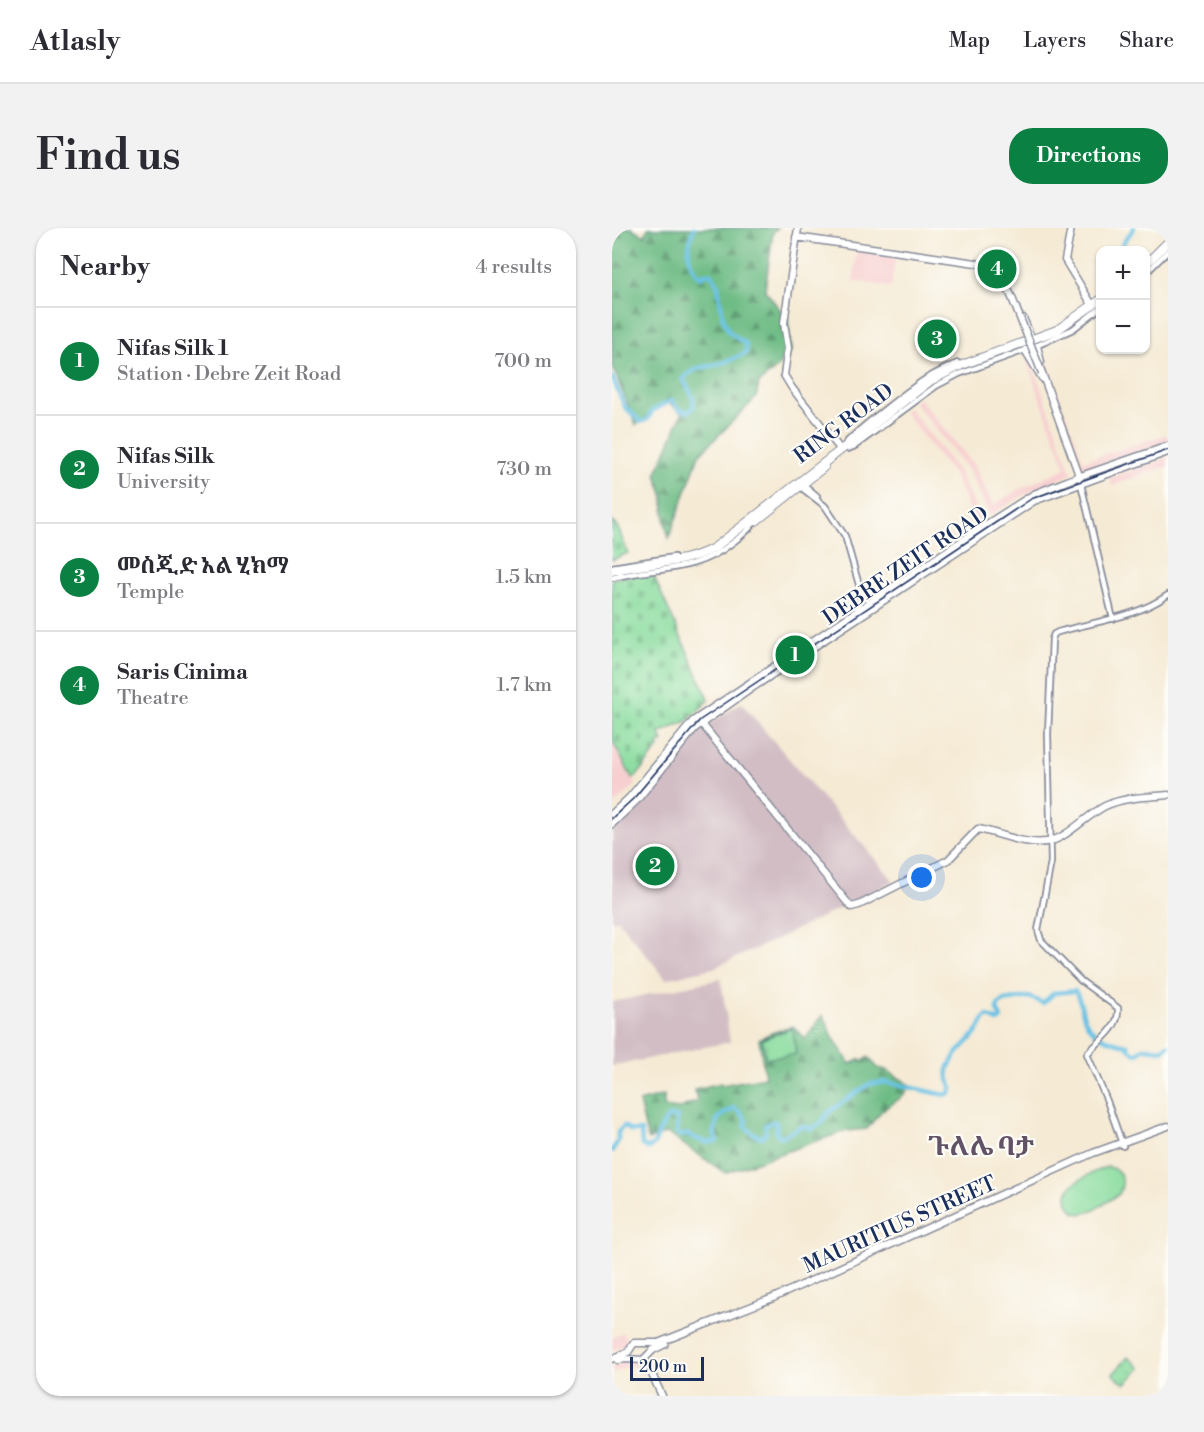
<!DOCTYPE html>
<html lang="en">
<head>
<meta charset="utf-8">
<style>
  :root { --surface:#fff; --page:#f2f2f3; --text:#2b2b33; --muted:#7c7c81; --line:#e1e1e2; --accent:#0b8043 }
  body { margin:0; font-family:"Libre Bodoni","Noto Serif Ethiopic",serif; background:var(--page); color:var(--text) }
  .controls { position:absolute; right:18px; top:18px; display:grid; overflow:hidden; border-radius:12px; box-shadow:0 2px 4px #0004 }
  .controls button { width:54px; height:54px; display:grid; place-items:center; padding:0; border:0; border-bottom:2px solid var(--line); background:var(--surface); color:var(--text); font:30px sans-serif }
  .scale { position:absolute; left:18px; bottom:15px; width:74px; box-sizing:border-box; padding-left:6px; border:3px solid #1b2f5e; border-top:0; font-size:16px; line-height:21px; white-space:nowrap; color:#1b2f5e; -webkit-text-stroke:4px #fdfcf7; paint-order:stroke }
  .you { position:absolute; left:310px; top:650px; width:21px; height:21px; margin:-15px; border:4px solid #fff; border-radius:50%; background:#1a73e8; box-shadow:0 0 0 9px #1a73e833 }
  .badge { display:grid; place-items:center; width:39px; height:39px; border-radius:50%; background:var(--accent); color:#fff; font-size:20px; font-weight:700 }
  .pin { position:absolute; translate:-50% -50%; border:3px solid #fff; box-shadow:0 2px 6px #0006 }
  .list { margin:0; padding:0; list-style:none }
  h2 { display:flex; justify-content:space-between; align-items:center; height:78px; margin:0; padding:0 24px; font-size:26px }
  h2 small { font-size:20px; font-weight:400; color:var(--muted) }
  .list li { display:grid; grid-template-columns:39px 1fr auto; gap:18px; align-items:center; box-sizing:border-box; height:108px; padding:0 24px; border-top:2px solid var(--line) }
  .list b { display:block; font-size:22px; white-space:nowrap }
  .list p { margin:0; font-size:20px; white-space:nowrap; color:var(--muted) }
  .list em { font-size:20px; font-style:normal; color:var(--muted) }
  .map { position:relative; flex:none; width:556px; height:1168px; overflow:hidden; border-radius:24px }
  header { display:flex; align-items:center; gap:36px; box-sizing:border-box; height:84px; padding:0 30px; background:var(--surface); border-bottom:2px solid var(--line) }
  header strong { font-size:28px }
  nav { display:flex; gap:33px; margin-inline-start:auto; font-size:21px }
  .intro { display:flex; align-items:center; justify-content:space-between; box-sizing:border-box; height:144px; padding:0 36px }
  h1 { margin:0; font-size:42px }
  .button { padding:15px 27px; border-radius:24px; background:var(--accent); color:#fff; font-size:21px; font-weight:700 }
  main { display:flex; gap:36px; padding:0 36px }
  aside { flex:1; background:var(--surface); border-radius:24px; box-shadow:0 2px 4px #0004 }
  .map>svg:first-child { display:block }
</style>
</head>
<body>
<header>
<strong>Atlasly</strong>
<nav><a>Map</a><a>Layers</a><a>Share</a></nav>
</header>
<div class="intro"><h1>Find us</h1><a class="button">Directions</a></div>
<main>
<aside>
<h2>Nearby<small>4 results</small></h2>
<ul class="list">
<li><span class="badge">1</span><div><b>Nifas Silk 1</b><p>Station · Debre Zeit Road</p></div><em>700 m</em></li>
<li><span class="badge">2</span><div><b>Nifas Silk</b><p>University</p></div><em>730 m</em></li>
<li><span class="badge">3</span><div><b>መስጂድ አል ሂክማ</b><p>Temple</p></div><em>1.5 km</em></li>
<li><span class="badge">4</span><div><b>Saris Cinima</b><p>Theatre</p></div><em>1.7 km</em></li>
</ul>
</aside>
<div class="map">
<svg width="556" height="1168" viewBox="0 0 556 1168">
  <defs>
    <pattern id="grass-tufts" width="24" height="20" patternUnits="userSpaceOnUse" patternTransform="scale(1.5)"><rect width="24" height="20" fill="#89dc9e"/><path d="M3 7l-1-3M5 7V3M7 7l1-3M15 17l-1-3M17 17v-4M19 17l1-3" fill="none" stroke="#76bd8a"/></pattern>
    <pattern id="forest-firs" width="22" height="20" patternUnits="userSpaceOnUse" patternTransform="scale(1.5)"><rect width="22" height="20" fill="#6ebc85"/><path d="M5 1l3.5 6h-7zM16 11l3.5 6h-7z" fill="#5a9970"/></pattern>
    <pattern id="cemetery-stones" width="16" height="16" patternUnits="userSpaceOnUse" patternTransform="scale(1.5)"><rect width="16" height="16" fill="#89dc9e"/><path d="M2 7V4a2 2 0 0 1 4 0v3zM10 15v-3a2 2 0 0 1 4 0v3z" fill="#76bd8a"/></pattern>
    <pattern id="park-dots" width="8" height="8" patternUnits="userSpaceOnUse" patternTransform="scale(1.5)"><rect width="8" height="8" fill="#89dc9e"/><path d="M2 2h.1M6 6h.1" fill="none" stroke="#76bd8a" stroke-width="1.8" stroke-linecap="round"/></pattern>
  </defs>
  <rect width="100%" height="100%" fill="#fdfcf7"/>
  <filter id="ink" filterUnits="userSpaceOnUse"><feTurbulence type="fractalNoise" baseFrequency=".0167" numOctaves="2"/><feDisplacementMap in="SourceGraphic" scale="12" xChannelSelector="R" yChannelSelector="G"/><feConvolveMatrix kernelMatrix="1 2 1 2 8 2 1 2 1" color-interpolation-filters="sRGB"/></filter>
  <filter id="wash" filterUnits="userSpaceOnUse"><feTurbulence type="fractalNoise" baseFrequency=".008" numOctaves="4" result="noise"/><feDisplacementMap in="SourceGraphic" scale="24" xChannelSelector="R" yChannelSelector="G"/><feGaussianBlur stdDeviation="1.35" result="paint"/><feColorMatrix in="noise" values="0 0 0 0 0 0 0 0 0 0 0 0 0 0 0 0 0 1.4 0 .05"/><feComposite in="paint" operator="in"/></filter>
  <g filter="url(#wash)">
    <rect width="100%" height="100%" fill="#f5ead4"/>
    <path fill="#f7cfd0" d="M246,19L284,25L279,59L241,53Z
      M428,116L471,233L556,206V214L468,243L423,118Z
      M414,120L460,246L414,266L378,287L356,241L302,174L307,170L361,236L381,277L410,260L454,240L410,121Z
      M297,180L346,243L370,293L364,297L342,247L291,183Z
      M556,229V238L499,258L498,250Z
      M0,507L24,557L0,578Z
      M11,1104L17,1116L0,1123V1109Z
      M20,1132L32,1144L29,1145L20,1137L0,1145V1138Z"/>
    <path fill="#d2bdc5" d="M129,475L282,653L163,712L101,740L54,751L5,691L0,694V598L26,575L86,503Z
      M109,751L118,814L0,838V774Z"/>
    <path fill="url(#grass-tufts)" stroke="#52867e" stroke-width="1.5" d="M180,800L184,826L154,831L150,811Z"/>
    <path fill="url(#forest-firs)" stroke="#447672" stroke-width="1.5" fill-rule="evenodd" d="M4,0H20L33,8L36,0H166L161,4L153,62L176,92L179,123L171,130L166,139L147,155L144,170L87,227L57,310L53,294L51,266L44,247L70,185L54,173L24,197L0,137V3Z
      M211,787L222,811L238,836L248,831L250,834L256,829L266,840L274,842L297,856C293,872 282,873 271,882C265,887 260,895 255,901L234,903L113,945L55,905L36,912L27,874L52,867V879L66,881L85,873L83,861L109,855L110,857L153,849L147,811L159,805L181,798L193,811ZM180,800L184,826L154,831L150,811Z"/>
    <path fill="url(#cemetery-stones)" stroke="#52867e" stroke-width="1.5" d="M0,293L6,300L16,325L0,332Z
      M25,346L41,347L97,472L75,493L48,505L51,514L46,516L47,519L24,549L20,550L0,512V351Z"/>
    <path fill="url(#park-dots)" stroke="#52867e" stroke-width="1.5" d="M516,1129L529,1140L513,1156L501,1146Z"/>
    <path fill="#89dc9e" stroke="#52867e" stroke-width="1.5" d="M495,939C511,941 513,954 507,966C497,972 485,982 473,985C460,990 450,971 458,960C463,953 487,941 495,939Z"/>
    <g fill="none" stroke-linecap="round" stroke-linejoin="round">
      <path stroke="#66c1e4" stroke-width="4.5" d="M508,22L511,15L522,0
        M0,149L13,179L29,194L36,191L40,183L60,172L66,181L76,184L82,179L81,169L71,151C84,137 90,141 106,136C116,134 125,129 134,125V116L117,104L111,90L106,58L100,46H93L88,49C73,34 75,18 82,0
        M0,923L6,913V904L12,898L19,903H29L30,917L36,920L42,917L48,902L56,889H65V905L68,908L74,906C86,910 93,918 105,913L102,905L106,890L122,880L128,884L134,892L133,898L140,905L149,909L154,906L153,897L160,894H164L165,906L169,909L191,898L199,901L208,896L217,884L257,856L274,854L333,867L338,865L340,860C338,855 334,848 336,842C340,827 356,815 365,804C369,798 370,792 375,788L386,793L389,790L385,782L386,777L392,773L417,769L431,775L442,765L463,763C468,770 469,778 471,786C476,807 497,814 516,817L517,821L524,826L532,820L551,822L556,817"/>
    </g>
  </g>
  <g filter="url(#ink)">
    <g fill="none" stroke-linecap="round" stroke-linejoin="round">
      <g stroke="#888c99" stroke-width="8">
        <path id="minor" d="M534,45L556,23
          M424,118L461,101L488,80
          M233,217C238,207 303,157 317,149C326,144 336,139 346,135
          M236,221L243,218L324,158L347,146L416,121
          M191,256L205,268
          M469,256L501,391
          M186,257L213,278L233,308L249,364L245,382
          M0,339L62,329
          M0,350C43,339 84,345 120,315C128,309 135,304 141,296
          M250,357L254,364L266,369
          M511,918L495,873L475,826C486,813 508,801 506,780L469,753L429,712L426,702L439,634L436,506L440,411L442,406L446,404C484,393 523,390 556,367"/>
      </g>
      <g stroke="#888c99" stroke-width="9">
        <path id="major" d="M186,0L172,95L176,120L172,147L180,160L228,221
          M459,0L453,32L479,75
          M184,9L364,35C389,46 395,55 404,80
          M411,90L419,109
          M425,118L429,134
          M413,122L430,150
          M430,145L468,250
          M89,495L239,679L247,677L336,632L366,601C387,605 412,617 434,614C452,613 475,587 493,578C512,569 535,569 556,567
          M0,586L18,569L81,493L378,294L422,266L460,251L556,218
          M0,596L25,572L83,500L140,460L422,273L556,224
          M0,1131L16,1124L22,1115H46L161,1070L481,925L556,898
          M33,1131L50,1168
          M6,1132L14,1131L31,1132L41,1122L53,1116"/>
      </g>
      <g stroke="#888c99" stroke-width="10">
        <path id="highway" d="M534,36L556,14
          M144,293L212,239
          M0,343C34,334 71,337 102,320L318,153L350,137L445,102L488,72"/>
      </g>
      <use href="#minor" stroke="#fff" stroke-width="4.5"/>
      <use href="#major" stroke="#fff" stroke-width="6"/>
      <use href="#highway" stroke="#fff" stroke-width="8"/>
      <path stroke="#1b2f5e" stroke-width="1.5" d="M0,590L22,570L88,492L419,271L556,222"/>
      <g stroke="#888c99" stroke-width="9" stroke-linecap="butt">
        <path id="major-bridge" d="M404,80L430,145"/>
      </g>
      <use href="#major-bridge" stroke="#fff" stroke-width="6"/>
    </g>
  </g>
  <g text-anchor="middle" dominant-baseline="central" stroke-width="4.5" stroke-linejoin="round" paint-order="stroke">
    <g font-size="21" fill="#1b2f5e" stroke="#fdfcf7">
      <text transform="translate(232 196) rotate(-37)">RING ROAD</text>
      <text transform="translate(294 338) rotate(-34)">DEBRE ZEIT ROAD</text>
      <text transform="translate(288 997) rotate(-24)">MAURITIUS STREET</text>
    </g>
    <g font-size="27" font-weight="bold" fill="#615266" stroke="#fdfcf7">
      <text x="369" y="919">ጉለሌ ባታ</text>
    </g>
  </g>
</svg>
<div class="controls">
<button>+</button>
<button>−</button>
</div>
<div class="scale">200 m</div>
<div class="you"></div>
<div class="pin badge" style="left:183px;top:427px">1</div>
<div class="pin badge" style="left:43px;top:638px">2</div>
<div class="pin badge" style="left:325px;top:111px">3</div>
<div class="pin badge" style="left:385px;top:41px">4</div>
</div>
</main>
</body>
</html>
